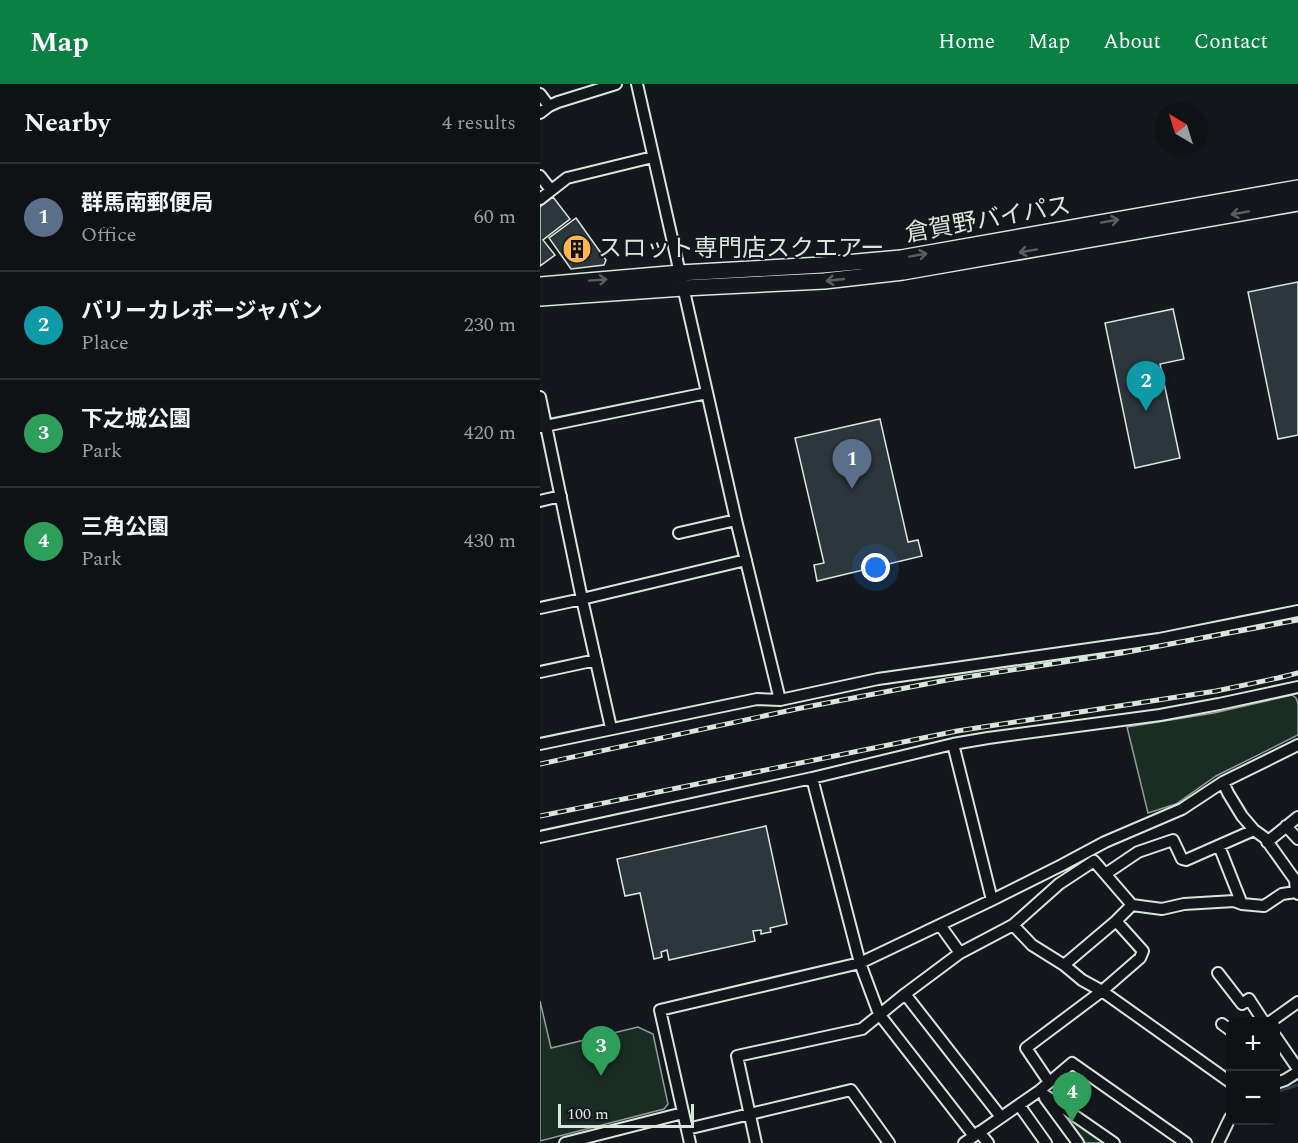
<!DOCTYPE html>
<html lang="en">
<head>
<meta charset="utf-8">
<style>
  :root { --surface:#0f1215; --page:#181b1e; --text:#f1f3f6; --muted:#9b9ea0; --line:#2f3234; --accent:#0b8043 }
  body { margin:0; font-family:Spectral,"Noto Sans JP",serif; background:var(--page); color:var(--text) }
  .controls { position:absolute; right:18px; bottom:18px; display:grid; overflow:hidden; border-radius:12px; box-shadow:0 6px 24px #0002 }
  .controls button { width:54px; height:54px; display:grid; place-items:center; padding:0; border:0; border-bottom:2px solid var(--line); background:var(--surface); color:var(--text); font:30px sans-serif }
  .compass { position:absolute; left:614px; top:18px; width:54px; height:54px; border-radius:50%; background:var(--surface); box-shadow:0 6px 24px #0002; rotate:322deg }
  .scale { position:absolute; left:18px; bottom:15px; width:136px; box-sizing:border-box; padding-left:6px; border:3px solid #d8e6dc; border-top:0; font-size:16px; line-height:21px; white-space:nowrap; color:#d8e6dc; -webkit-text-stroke:4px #14181c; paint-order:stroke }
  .you { position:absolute; left:336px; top:484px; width:21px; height:21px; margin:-15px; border:4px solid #fff; border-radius:50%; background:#1a73e8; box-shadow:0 0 0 9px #1a73e833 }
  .badge { display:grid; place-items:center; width:39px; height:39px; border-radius:50%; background:var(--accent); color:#fff; font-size:20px; font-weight:700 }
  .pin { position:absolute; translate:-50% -50px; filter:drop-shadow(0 2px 3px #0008) }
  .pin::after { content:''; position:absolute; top:32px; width:21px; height:18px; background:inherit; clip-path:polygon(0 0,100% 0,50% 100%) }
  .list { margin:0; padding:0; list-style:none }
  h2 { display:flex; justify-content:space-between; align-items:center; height:78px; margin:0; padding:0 24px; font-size:26px }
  h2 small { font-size:20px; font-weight:400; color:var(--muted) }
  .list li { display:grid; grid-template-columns:39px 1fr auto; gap:18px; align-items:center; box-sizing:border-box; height:108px; padding:0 24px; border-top:2px solid var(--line) }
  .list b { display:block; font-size:22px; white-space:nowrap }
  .list p { margin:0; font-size:20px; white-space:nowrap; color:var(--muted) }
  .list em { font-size:20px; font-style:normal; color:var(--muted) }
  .map { position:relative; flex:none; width:758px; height:1059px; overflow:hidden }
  header { display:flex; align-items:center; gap:36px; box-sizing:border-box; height:84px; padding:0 30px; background:var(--accent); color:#fff }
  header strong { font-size:28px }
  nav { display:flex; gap:33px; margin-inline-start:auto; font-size:21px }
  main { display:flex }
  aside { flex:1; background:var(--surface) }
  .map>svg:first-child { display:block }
</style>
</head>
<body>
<header>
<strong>Map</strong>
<nav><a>Home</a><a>Map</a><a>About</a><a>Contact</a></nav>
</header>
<main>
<aside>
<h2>Nearby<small>4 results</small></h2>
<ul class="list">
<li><span class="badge" style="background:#5c6f8a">1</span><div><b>群馬南郵便局</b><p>Office</p></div><em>60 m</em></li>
<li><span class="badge" style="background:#0f9aa8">2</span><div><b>バリーカレボージャパン</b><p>Place</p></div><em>230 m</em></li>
<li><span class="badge" style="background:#2e9e5b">3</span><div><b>下之城公園</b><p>Park</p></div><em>420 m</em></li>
<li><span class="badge" style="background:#2e9e5b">4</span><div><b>三角公園</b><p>Park</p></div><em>430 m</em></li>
</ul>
</aside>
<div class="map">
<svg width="758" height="1059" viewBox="0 0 758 1059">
  <rect width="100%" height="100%" fill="#14181c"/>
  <path fill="#1a2d24" stroke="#939e99" stroke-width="1.5" d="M752,611L756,614L758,620V651L676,692L636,720L608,729L587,643L674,629Z
    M0,917L11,964L98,943L113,950L128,1020L124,1025L0,1057Z
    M511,1018L565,1057L562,1059H542Z"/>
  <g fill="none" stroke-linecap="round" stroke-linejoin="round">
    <path stroke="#2f3f4d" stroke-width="3" d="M736,1008L758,1001"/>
  </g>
  <path fill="#2c363c" stroke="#d8e6dc" stroke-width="1.5" d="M13,113L30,135L3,156L15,171L0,182V123Z
    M36,134L66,176L64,181L31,185L9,154Z
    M758,198V351L738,355L708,208Z
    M633,225L644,275L620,280L640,374L595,384L565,239Z
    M340,335L368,458L378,456L382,472L277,497L274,481L284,479L255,354Z
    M226,742L247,840L230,844L231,848L221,850V846L213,847L215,857L129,876L127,866L121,868L122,873L114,875L100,809L85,812L77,775Z"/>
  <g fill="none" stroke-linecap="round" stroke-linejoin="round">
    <g stroke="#d8e6dc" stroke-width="14">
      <path id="minor" d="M97,0L196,436L240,616
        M0,10L9,22
        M0,29L9,22L18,18L76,0
        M0,92L11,106
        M0,115L27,94L113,73
        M0,313L42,515L206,476
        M0,343L167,309
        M0,417L21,412
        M139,449L196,436
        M0,524L42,515L71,644
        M0,588L56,576
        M0,660L217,615L240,616L338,595L619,555L758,527
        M413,660L452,816
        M272,694L320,879L339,930L434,1052
        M683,698L688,709L702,732L714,746L725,754L755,796L756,808
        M746,742L758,755
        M0,753L272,694L413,660L448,654L620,631L679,620L758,603
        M727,758L758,733
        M679,762L702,820
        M567,789L598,768L633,756L642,775L646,776L714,746
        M400,841L420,869
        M473,841L492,861L524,881L542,896L562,907L690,998
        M524,881L576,837L592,821
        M678,889L702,920L709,915L724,938
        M365,910L461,1033
        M730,938L758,918
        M682,940L690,946
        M736,953L758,985
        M509,998L486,964L562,907L600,874L603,867L576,837
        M736,999L745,996L758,988
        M499,1007L574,1059
        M505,1014L538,1059
        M479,1021L506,1059
        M147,1045L311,1006L349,1059
        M439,1048L448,1059
        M25,1059L143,1029
        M150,1059L120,926L320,879L452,816L522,781L565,758L642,725L683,698L758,661
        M216,1059L197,972L322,945L365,910L420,869L473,841L519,800L554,777L592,821L622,825L644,820L694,817L702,820L724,822L742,810L756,808L758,810
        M424,1059L499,1007L532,979L646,1059
        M678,1059L690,1034"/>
    </g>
    <g stroke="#d8e6dc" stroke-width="18">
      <path id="highway" d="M0,201L140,189L282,181L361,174L758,104
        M0,214L143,204L284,197L363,188L758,119"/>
    </g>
    <use href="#minor" stroke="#14181c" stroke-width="10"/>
    <use href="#highway" stroke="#14181c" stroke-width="15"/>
    <g stroke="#d8e6dc" stroke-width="5">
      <path id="rail" d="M0,680L261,624L407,596L582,569L758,536
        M0,732L417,647L676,607L738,594L758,589"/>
    </g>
    <use href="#rail" stroke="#14181c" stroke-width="3" stroke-dasharray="9" stroke-linecap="butt"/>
  </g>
  <defs><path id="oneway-shaft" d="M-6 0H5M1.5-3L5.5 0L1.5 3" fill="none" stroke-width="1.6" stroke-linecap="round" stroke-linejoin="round" transform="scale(1.5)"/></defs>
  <g stroke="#59605f">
    <use href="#oneway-shaft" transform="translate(700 129) rotate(170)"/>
    <use href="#oneway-shaft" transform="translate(570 137) rotate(-10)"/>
    <use href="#oneway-shaft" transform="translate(488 167) rotate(170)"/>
    <use href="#oneway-shaft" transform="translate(378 171) rotate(-10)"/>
    <use href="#oneway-shaft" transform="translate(58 196) rotate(-4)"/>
    <use href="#oneway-shaft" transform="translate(295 196) rotate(174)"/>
  </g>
  <defs>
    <g id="building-disc" transform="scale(1.5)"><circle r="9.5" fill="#ffb74d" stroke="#14181c"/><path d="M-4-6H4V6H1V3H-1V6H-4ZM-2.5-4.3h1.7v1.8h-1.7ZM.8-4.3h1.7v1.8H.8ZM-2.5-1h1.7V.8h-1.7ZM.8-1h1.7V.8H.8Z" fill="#111"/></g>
  </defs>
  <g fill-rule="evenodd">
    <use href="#building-disc" x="37" y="165"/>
  </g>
  <g text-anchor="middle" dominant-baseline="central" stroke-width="4.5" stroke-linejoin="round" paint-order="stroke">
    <g font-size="24" fill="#d8e6dc" stroke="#14181c">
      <text transform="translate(448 136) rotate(-10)">倉賀野バイパス</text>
    </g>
    <g font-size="24" fill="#d8e6dc" stroke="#14181c" text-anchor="start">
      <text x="58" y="165">スロット専門店スクエアー</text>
    </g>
  </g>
</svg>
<div class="controls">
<button>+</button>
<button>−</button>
</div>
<svg class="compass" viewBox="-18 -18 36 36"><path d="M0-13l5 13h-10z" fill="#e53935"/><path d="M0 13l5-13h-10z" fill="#9b9ea0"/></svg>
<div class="scale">100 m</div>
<div class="you"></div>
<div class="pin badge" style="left:312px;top:405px;background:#5c6f8a">1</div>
<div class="pin badge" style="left:606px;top:327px;background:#0f9aa8">2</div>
<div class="pin badge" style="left:61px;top:992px;background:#2e9e5b">3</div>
<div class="pin badge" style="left:532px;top:1038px;background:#2e9e5b">4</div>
</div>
</main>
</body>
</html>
